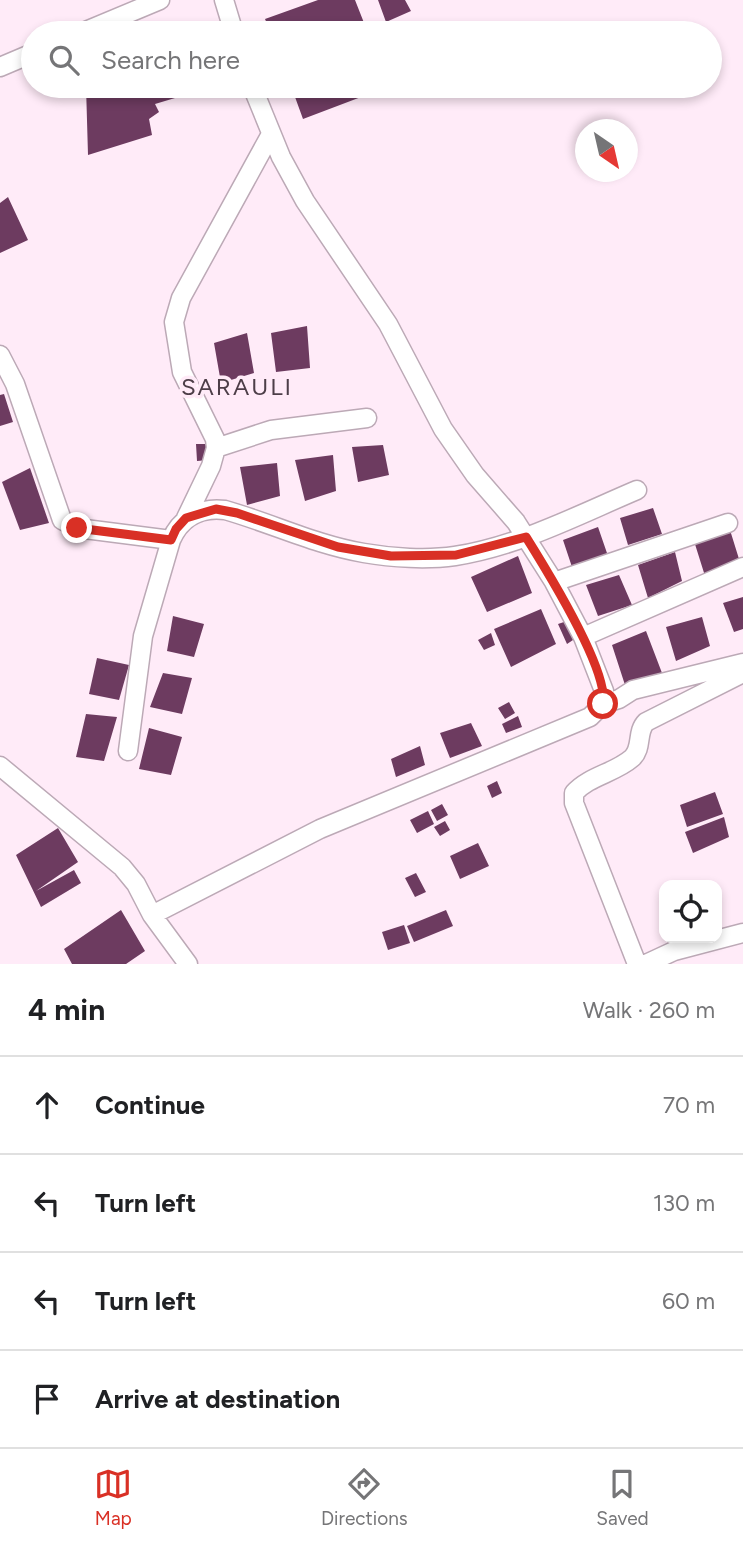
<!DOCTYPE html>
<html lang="en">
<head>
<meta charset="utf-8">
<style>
  :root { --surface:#fff; --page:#f2f2f2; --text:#202124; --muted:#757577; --line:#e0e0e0; --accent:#d93025 }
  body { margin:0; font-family:Figtree,sans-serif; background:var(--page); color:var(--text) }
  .controls { position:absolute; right:21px; bottom:21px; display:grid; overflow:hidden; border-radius:14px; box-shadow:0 4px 10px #0003 }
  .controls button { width:63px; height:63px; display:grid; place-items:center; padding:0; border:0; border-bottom:2px solid var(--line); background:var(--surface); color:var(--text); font:35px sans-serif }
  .compass { position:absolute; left:575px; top:119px; width:63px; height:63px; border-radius:50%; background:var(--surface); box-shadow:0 4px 10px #0003; rotate:146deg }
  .stop { position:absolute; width:21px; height:21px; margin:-16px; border:5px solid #d93025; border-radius:50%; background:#fff }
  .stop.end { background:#d93025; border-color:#fff; box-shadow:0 2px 7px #0008 }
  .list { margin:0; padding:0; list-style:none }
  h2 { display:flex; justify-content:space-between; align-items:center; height:91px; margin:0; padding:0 28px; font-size:30px }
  h2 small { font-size:23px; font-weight:400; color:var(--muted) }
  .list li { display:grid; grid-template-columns:46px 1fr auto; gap:21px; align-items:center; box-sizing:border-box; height:98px; padding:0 28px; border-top:2px solid var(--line) }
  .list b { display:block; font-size:26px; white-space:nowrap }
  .list em { font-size:23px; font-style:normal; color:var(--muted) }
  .icon { flex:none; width:38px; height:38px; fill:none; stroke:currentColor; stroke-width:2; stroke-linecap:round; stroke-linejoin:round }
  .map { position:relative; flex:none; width:743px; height:964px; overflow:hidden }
  .search { position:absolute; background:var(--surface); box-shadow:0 4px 10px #0003; left:21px; right:21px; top:21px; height:77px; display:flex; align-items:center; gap:18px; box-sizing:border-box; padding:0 24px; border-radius:38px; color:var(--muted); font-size:26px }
  .sheet { height:483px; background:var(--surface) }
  nav { display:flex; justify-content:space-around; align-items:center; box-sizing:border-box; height:98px; border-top:2px solid var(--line); background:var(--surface); font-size:19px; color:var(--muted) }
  nav a { display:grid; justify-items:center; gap:4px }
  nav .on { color:var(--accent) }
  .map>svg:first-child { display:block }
</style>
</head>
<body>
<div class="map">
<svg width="743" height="964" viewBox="0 0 743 964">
  <rect width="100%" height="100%" fill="#ffebf8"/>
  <path fill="#6d3b60" d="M318,0H355L368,33H271L265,19Z
    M378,0H405L411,11L386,22Z
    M86,86H166L175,98L155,104L159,112L149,119L152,135L88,155Z
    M291,86H390L303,119Z
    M8,197L28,240L0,253V203Z
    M307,326L310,368L276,372L271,333Z
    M247,333L254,373L221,383L214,343Z
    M4,394L13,422L0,426V395Z
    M196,444H207L209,460L197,461Z
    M383,445L389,475L358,482L352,447Z
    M333,455L336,491L305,501L295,460Z
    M277,463L280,496L247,505L240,467Z
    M30,468L49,523L20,530L2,482Z
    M653,508L662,534L628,545L620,518Z
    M598,527L608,556L572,567L563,540Z
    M730,530L739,559L705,576L694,541Z
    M675,552L682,581L648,598L638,565Z
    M518,556L532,593L487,612L471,577Z
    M619,575L632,605L598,616L586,585Z
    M743,597V629L734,632L723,603Z
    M541,609L556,644L511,667L494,629Z
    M173,616L204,624L194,657L167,651Z
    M702,617L710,646L676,661L666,627Z
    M567,621L576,638L567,644L558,624Z
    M646,631L662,673L625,685L612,645Z
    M491,633L495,645L484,650L478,640Z
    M97,658L129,665L119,700L89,694Z
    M163,673L192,678L182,714L150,707Z
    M509,702L515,713L505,719L498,708Z
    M86,714L117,717L104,761L76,757Z
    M518,716L522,727L506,733L502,724Z
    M471,723L482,746L450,758L440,733Z
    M149,728L182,737L171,775L139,769Z
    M420,746L425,765L396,777L391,759Z
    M497,781L502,793L492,798L487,786Z
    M715,792L723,814L687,827L680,805Z
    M442,804L448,815L437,821L431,810Z
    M428,811L434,824L417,833L410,820Z
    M724,817L729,837L693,853L685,832Z
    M445,821L450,830L440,836L434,827Z
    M58,828L78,862L36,891L74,870L81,883L41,907L16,855Z
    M478,843L489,866L460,879L450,856Z
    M416,873L426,892L415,897L405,878Z
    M121,910L145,951L126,964H72L64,949Z
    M446,910L453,926L414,942L407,926Z
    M404,925L410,943L388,950L382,932Z"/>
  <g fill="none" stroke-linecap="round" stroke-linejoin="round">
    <g stroke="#bca9b6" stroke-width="21">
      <path id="street" d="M224,0L234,33
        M81,33L160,0
        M0,67L33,53
        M0,355L15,384L62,520L77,528L171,540
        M216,448L271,430L367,418
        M186,518L211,466L216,448L215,439L182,372L174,322L181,298L271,134
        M554,582L728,523
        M583,637L743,567
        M603,704L619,699L633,690L743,663
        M128,751L143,636L171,540C181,517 201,507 225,510C271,523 316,545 364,553C392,558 427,560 455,556C519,546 578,515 637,490
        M0,766L122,867L136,884L152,915L188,964
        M152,915L320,829L590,717L603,704L604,691L583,637L554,582L516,522L475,475L443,429L388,324L305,201L281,157L252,86
        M637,964L574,803V793C589,776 615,773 632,758C643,748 636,732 646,722L743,673
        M646,964L674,951L743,933"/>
    </g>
    <use href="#street" stroke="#fff" stroke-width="18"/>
  </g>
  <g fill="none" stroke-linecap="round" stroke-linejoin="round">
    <path stroke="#d93025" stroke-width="9" d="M77,528L171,540L176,529L186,518L216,509L237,513L338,547L391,556L456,555L526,537C546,569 609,670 603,704"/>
  </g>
  <g text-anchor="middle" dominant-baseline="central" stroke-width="7" stroke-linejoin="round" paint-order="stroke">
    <g font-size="24" letter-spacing="2" fill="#4d3e48" stroke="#ffebf8">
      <text x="237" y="386">SARAULI</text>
    </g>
  </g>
</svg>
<div class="controls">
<button><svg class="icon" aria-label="locate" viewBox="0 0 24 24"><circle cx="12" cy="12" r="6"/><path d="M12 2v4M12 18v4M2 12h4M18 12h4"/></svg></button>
</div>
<svg class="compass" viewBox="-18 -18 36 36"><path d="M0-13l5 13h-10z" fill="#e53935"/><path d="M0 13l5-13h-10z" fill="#757577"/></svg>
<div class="stop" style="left:603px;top:704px"></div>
<div class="stop end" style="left:77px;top:528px"></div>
<div class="search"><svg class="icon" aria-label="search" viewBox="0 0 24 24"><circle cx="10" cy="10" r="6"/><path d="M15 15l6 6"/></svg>Search here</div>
</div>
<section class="sheet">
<h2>4 min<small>Walk · 260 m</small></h2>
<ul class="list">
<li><svg class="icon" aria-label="ahead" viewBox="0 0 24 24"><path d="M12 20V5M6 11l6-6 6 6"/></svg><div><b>Continue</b></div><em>70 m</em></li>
<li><svg class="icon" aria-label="left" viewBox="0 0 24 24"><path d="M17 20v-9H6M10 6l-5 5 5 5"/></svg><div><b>Turn left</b></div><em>130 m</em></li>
<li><svg class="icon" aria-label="left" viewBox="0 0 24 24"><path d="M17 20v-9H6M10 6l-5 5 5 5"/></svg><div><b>Turn left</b></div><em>60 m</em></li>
<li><svg class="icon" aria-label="arrive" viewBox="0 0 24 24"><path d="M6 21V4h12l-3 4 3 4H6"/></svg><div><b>Arrive at destination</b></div></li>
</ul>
</section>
<nav>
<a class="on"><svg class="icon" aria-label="map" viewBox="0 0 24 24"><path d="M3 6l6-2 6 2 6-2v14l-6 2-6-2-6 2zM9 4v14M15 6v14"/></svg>Map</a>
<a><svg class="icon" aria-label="directions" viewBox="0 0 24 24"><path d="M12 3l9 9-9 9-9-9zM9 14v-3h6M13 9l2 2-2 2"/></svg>Directions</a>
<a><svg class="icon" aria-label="saved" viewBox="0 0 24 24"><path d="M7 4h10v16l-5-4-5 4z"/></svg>Saved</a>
</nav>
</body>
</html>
